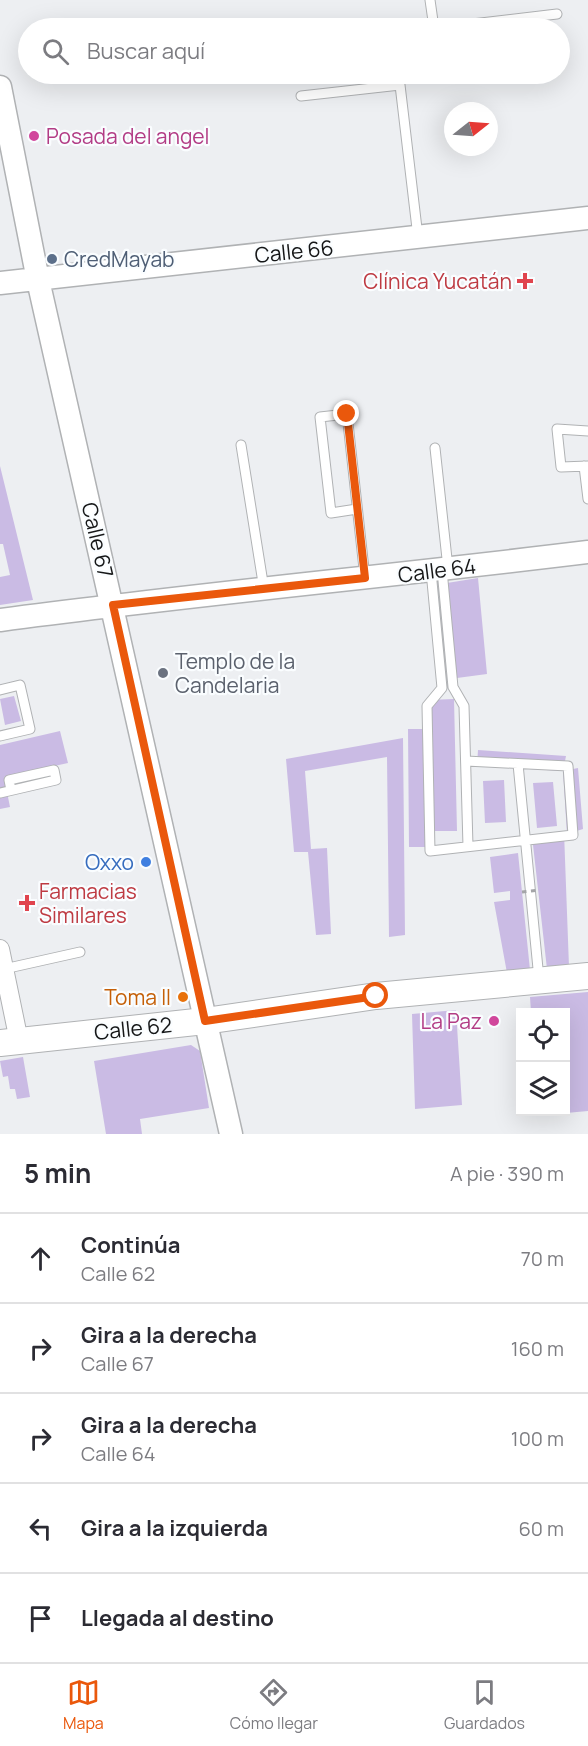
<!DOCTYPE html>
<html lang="es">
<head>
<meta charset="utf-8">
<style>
  :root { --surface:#fff; --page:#f7f7f7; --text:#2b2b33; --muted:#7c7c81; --line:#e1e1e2; --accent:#ea580c }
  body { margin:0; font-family:Manrope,sans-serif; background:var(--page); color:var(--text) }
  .controls { position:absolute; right:18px; bottom:18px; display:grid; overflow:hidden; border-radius:0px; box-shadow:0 6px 24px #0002 }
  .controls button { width:54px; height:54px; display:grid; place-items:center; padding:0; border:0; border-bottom:2px solid var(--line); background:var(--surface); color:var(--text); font:30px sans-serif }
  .compass { position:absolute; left:444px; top:102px; width:54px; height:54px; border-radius:50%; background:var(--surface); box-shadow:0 6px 24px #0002; rotate:73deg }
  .stop { position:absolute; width:18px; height:18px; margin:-14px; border:4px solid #ea580c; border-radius:50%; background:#fff }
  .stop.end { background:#ea580c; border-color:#fff; box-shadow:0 2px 6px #0008 }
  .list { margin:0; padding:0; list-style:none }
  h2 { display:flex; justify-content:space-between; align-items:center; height:78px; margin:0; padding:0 24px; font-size:26px }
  h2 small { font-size:20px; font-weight:400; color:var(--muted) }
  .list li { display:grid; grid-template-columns:39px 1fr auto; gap:18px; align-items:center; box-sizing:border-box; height:90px; padding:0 24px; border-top:2px solid var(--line) }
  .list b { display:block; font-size:22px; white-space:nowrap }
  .list p { margin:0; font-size:20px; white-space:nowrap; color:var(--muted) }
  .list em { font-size:20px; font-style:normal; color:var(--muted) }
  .icon { flex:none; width:33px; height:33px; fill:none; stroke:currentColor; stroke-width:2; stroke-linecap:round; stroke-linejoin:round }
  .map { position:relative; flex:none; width:588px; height:1134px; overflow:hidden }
  .search { position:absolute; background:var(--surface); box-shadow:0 6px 24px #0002; left:18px; right:18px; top:18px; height:66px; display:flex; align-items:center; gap:15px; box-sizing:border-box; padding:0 21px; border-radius:33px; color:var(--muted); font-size:22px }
  .sheet { height:528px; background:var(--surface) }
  nav { display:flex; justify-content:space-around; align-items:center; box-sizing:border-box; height:84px; border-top:2px solid var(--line); background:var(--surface); font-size:16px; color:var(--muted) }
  nav a { display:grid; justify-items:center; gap:3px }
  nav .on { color:var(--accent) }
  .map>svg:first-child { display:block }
</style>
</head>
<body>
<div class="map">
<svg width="588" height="1134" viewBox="0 0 588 1134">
  <rect width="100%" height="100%" fill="#edeff2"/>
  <path fill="#cabbe4" d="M0,466L33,600L0,605V577L10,575L3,544H0Z
    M478,578L487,674L457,678L447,583Z
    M14,696L21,721L5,725L0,699Z
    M454,699L457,831H433L429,700Z
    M408,729H426L428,847H409Z
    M60,731L68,763L4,777L10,807L0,809V745Z
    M403,738L405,935L389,937L387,757L305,771L311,849L327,848L331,934L316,935L308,852H294L286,759Z
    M478,750L566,756L563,771L477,766Z
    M578,768L583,829L567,834L563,771Z
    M504,780L506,822L485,823L483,781Z
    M553,782L557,826L537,828L533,783Z
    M564,832L569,967L547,969L532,836Z
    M518,853L530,970L507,973L494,902L510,900V891L494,893L490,857Z
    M588,992V1111L566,1113V1012H531L530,997Z
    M456,1010L462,1105L415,1109L412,1014Z
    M191,1045L200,1051L209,1108L140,1119L142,1134H106L94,1061Z
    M23,1057L30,1097L17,1099L15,1089H10L8,1076L3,1077L0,1061Z
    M538,1112H561V1113L538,1115Z"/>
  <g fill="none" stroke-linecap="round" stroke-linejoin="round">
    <g stroke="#b0b2b4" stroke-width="11">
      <path id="service" d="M430,0L434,28
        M438,28L557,14
        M301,96L400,85L418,237
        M588,431L557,429L561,467L588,466
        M241,445L264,589
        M435,448L448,568
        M584,466L588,499
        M357,509L331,513L320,417L347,414L365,578
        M442,570L453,687L464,706L468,846
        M431,571L442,688L427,706L430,851L573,835L568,766L466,761
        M0,690L20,685L30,729L0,736
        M518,764L539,979
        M0,793L56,780L54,770L9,780L11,790
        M4,969L80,952"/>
    </g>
    <g stroke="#b0b2b4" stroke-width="20">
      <path id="minor" d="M0,949L19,1041"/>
    </g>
    <g stroke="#b0b2b4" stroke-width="25">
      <path id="tertiary" d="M0,87L38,280L231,1134
        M0,283L588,218
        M0,620C196,594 392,576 588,552"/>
    </g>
    <g stroke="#b0b2b4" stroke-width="28">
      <path id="secondary" d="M0,1043L205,1021L376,996L588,976"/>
    </g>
    <use href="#service" stroke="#fff" stroke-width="9"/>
    <use href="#minor" stroke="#fff" stroke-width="18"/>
    <use href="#tertiary" stroke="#fff" stroke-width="22"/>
    <use href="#secondary" stroke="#fff" stroke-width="26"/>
    <path stroke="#a4a5a8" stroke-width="3" stroke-dasharray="4.5 4.5" stroke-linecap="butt" d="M522,892L539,890"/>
  </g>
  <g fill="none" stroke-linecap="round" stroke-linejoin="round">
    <path stroke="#ea580c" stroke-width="8" d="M347,414L365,578L113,605L205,1021L376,996"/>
  </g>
  <g fill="#d1479c" stroke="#fafdff" stroke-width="2">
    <circle cx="34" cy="136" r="6"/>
    <circle cx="494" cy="1021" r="6"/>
  </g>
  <circle fill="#5c6f8a" stroke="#fafdff" stroke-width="2" cx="52" cy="259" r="6"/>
  <g fill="#e0444e" stroke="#fafdff" stroke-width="2">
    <path d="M522 272h6v6h6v6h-6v6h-6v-6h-6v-6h6z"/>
    <path d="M24 894h6v6h6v6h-6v6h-6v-6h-6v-6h6z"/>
  </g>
  <circle fill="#6b7280" stroke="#fafdff" stroke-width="2" cx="163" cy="673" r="6"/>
  <circle fill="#3f7fe0" stroke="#fafdff" stroke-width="2" cx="146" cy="862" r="6"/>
  <circle fill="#e8710a" stroke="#fafdff" stroke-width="2" cx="183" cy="997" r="6"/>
  <g text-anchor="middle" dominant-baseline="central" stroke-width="4.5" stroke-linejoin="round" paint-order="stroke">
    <g font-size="21" fill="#b23c85" stroke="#fafdff" text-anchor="start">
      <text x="46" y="136">Posada del angel</text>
      <text x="482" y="1021" text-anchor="end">La Paz</text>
    </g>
    <g font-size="21" fill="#151617" stroke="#fafdff">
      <text transform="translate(294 251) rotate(-6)">Calle 66</text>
      <text transform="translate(98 540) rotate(77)">Calle 67</text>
      <text transform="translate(437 570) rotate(-7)">Calle 64</text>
      <text transform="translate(133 1028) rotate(-6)">Calle 62</text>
    </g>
    <g font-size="21" fill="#4e5e75" stroke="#fafdff" text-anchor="start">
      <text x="64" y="259">CredMayab</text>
    </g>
    <g font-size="21" fill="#be3a42" stroke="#fafdff" text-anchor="end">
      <text x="512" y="281">Clínica Yucatán</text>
      <text x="39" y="891" text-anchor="start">Farmacias<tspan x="39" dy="24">Similares</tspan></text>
    </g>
    <g font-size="21" fill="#5b616d" stroke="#fafdff" text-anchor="start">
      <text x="175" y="661">Templo de la<tspan x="175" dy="24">Candelaria</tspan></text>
    </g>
    <g font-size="21" fill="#366cbe" stroke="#fafdff" text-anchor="end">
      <text x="134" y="862">Oxxo</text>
    </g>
    <g font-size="21" fill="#c56008" stroke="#fafdff" text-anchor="end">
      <text x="171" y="997">Toma II</text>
    </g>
  </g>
</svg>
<div class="controls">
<button><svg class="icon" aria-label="locate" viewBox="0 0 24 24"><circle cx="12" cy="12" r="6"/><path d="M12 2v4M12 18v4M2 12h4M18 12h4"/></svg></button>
<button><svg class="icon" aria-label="layers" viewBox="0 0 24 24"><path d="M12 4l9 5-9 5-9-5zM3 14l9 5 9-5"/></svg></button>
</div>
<svg class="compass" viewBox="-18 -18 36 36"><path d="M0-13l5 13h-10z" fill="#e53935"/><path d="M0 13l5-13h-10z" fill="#7c7c81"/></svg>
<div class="stop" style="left:376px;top:996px"></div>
<div class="stop end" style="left:347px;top:414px"></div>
<div class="search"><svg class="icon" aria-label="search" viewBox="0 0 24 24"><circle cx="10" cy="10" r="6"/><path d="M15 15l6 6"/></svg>Buscar aquí</div>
</div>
<section class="sheet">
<h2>5 min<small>A pie · 390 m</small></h2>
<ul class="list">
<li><svg class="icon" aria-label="ahead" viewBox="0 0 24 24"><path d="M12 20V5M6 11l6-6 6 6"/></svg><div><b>Continúa</b><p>Calle 62</p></div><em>70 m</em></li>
<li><svg class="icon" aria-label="right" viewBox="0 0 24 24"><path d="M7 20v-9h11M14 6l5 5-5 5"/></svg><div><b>Gira a la derecha</b><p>Calle 67</p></div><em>160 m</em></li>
<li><svg class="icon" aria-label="right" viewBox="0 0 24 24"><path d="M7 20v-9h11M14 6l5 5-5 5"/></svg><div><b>Gira a la derecha</b><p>Calle 64</p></div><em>100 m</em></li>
<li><svg class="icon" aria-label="left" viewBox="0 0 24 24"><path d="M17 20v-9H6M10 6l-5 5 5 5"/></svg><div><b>Gira a la izquierda</b></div><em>60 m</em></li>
<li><svg class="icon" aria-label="arrive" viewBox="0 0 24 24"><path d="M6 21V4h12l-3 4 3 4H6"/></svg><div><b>Llegada al destino</b></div></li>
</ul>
</section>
<nav>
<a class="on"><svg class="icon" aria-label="map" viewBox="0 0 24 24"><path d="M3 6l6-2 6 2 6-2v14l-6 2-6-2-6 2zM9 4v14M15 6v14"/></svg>Mapa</a>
<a><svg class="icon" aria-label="directions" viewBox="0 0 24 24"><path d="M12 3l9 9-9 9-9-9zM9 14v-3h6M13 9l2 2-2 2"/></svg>Cómo llegar</a>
<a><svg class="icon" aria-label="saved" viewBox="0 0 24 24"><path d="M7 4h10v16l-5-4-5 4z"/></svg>Guardados</a>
</nav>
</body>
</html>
